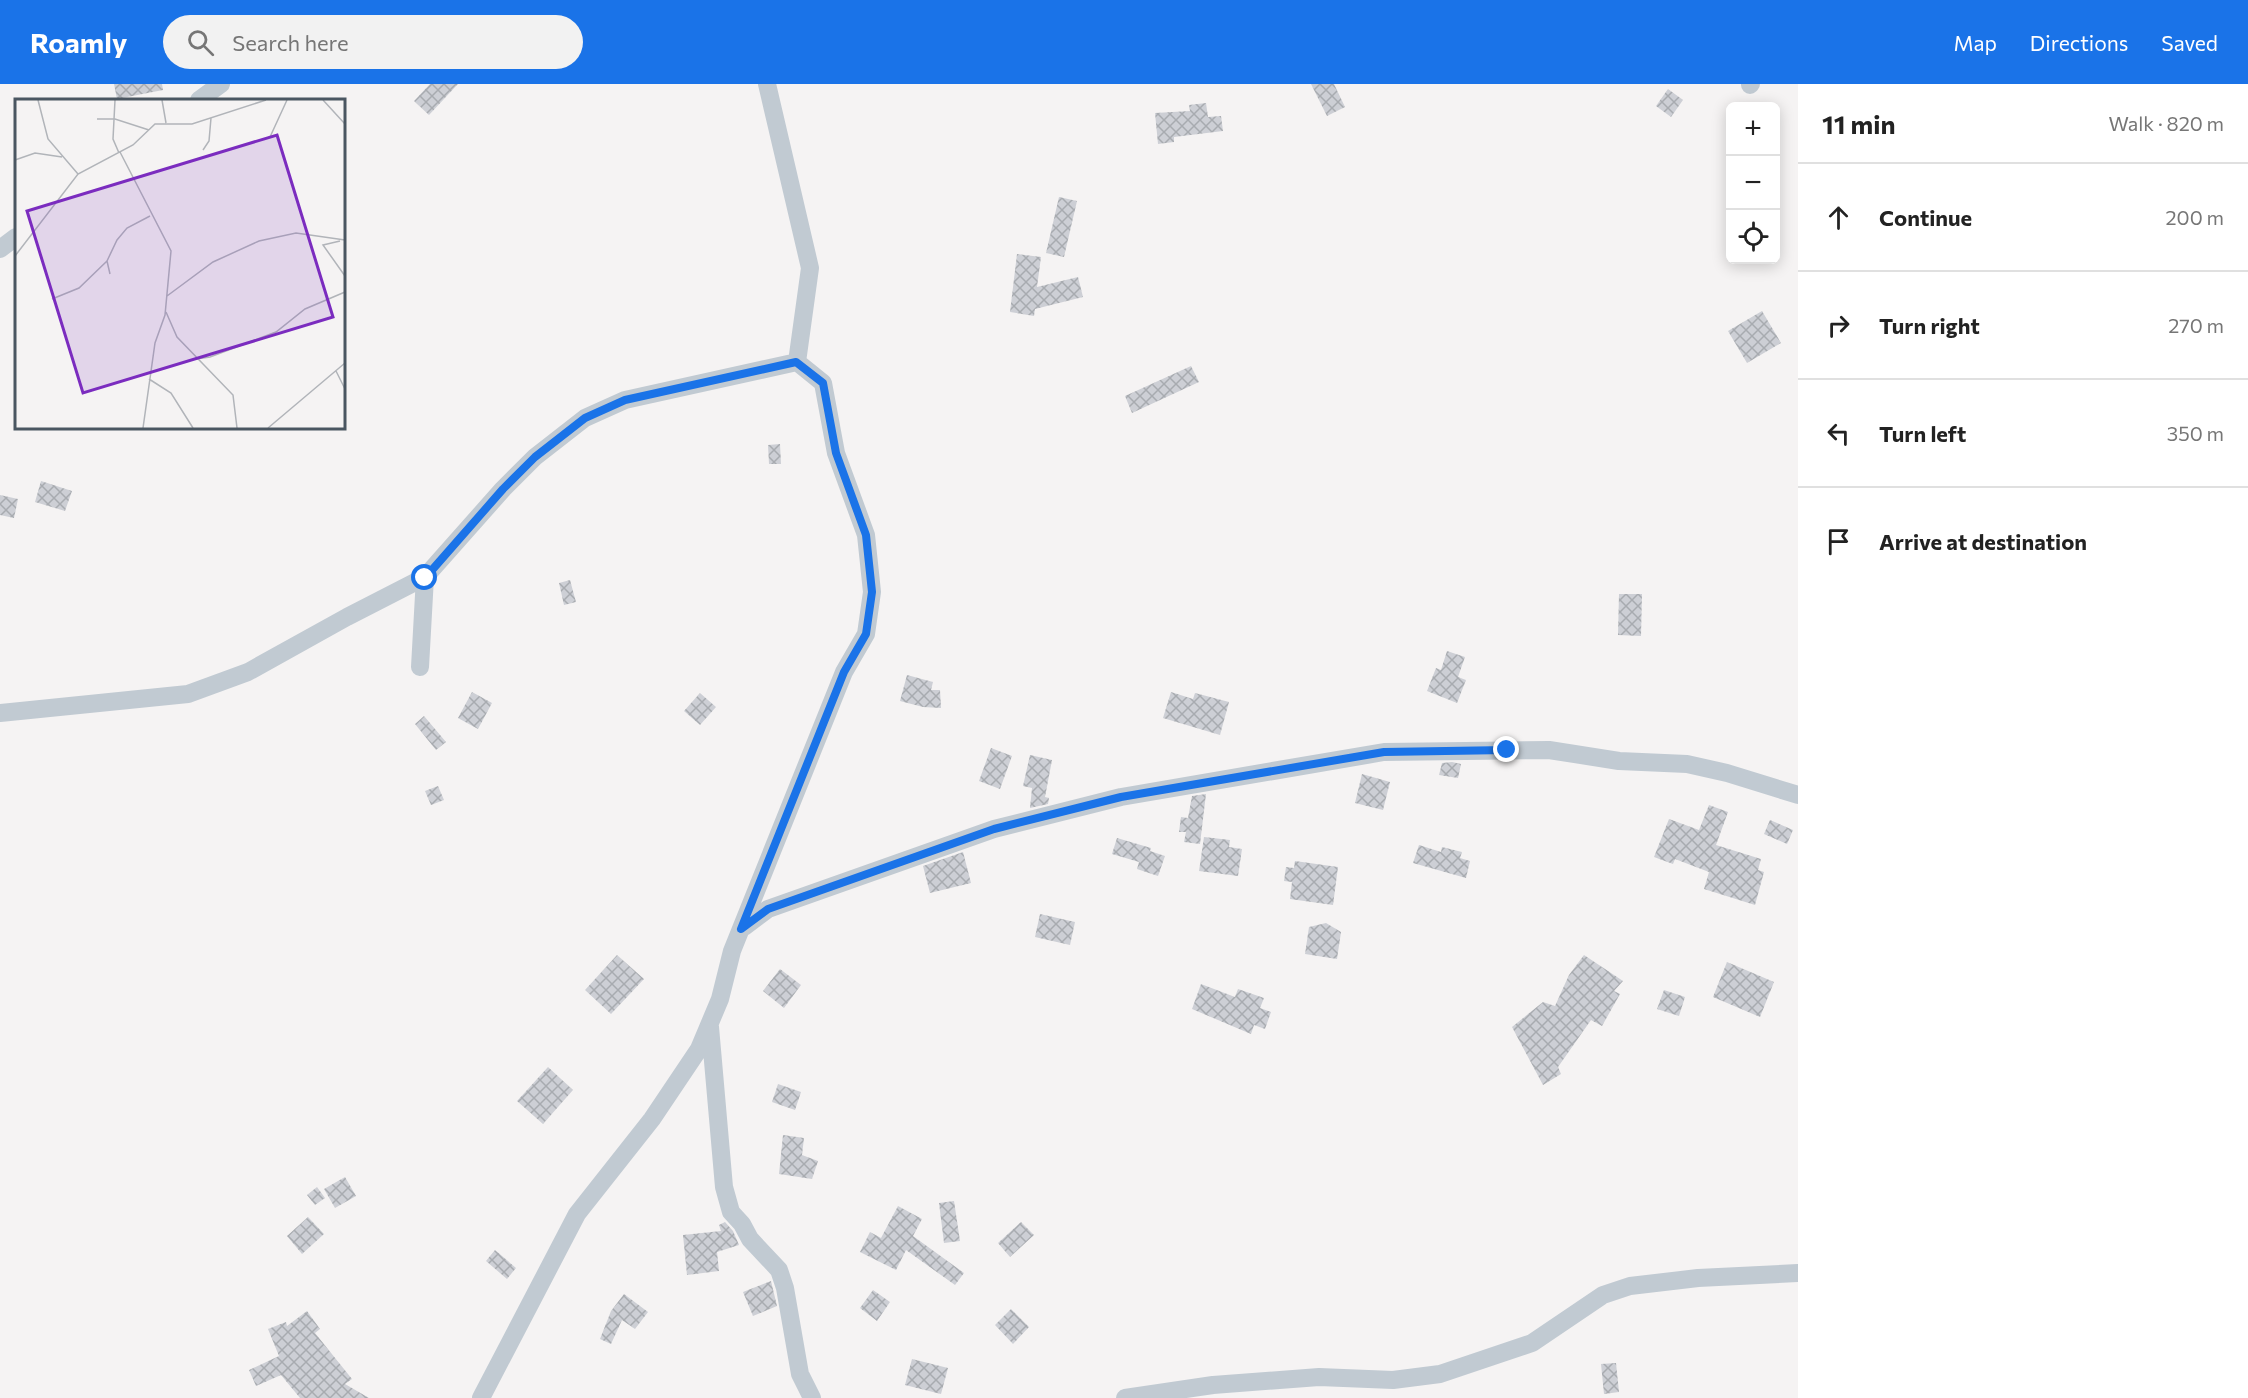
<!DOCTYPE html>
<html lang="en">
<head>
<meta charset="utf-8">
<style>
  :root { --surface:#fff; --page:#f2f2f2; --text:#222; --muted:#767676; --line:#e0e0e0; --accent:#1a73e8 }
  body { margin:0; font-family:Commissioner,sans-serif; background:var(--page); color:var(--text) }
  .controls { position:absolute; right:18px; top:18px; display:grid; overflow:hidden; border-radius:9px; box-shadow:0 3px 15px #0003 }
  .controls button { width:54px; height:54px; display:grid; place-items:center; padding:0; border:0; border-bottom:2px solid var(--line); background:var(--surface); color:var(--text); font:30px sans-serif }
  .stop { position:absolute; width:18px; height:18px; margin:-14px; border:4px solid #1a73e8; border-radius:50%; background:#fff }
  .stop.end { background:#1a73e8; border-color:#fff; box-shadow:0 2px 6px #0008 }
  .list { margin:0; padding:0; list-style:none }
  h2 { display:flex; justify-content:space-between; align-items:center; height:78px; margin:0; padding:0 24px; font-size:26px }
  h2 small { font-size:20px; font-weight:400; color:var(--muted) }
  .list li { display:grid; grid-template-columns:39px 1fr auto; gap:18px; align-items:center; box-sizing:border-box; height:108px; padding:0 24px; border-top:2px solid var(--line) }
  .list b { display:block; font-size:22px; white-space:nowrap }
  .list em { font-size:20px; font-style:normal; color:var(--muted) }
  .icon { flex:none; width:33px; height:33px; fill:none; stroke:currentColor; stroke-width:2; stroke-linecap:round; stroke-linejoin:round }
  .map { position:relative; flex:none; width:1798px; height:1314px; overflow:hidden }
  header { display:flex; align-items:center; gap:36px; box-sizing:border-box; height:84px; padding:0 30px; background:var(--accent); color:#fff }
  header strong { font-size:28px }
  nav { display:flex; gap:33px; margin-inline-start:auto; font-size:21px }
  .search { width:420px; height:54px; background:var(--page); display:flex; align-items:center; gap:15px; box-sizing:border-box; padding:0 21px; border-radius:33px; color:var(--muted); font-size:22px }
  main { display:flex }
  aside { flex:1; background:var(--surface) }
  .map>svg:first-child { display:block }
</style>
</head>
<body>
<header>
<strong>Roamly</strong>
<div class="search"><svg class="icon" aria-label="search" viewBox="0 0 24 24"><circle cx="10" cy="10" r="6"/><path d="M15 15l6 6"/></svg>Search here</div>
<nav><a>Map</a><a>Directions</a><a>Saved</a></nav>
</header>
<main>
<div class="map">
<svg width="1798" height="1314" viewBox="0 0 1798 1314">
  <defs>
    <pattern id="building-cross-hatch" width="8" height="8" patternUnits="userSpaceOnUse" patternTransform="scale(1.5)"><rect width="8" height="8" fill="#cdcfd5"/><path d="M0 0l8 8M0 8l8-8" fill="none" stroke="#a8abb0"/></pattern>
  </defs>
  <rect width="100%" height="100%" fill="#f5f3f3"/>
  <path fill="url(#building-cross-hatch)" d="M114,0H162L163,6L117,15Z
    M430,0H458L429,31L414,17Z
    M1311,0H1334L1345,23L1327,32Z
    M1668,5L1683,16L1671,33L1656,22Z
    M1206,19L1208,33L1221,32L1223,47L1174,53V58L1158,60L1155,29L1190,27L1189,21Z
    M1059,113L1077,117L1064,173L1046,169Z
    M1017,170L1041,173L1037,203L1078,193L1083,213L1035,225L1034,232L1010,228Z
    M1762,227L1781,259L1747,279L1728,247Z
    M1191,282L1199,298L1132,329L1125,312Z
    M780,360L781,380H769L768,361Z
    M41,397L72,407L65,427L35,418Z
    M0,411L18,415L14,434L0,431Z
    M570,496L576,518L564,521L559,499Z
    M1619,510H1642L1641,552L1618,551Z
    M1447,567L1465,573L1458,593L1466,596L1457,619L1427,607L1436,584L1441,586Z
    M907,591L933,598L931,606H940L941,624L923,623L900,617Z
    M472,608L492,619L478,645L458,634Z
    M1171,608L1193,615L1195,609L1229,618L1220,651L1163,634Z
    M700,609L716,623L700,641L684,627Z
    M424,632L446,658L436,666L415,640Z
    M991,664L1012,672L1000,705L979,697Z
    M1030,671L1052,676L1045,713L1049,714L1048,720L1030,724L1032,704L1023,702Z
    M1452,678L1461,680L1458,694L1439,691L1442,679Z
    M1362,690L1390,698L1383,726L1355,719Z
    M438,702L444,716L431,721L425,707Z
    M1206,710L1200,760L1184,758L1186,748H1179L1181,733L1188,734L1192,712Z
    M1709,721L1728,728L1716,761L1761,775L1758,786L1764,788L1755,821L1704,805L1709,788L1675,775L1673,780L1654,773L1669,735L1699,746Z
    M1770,736L1793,746L1787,760L1764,750Z
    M1204,753L1230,756L1229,763L1242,765L1238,792L1199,787Z
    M1117,754L1151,764L1150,767L1165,772L1158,792L1137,785L1139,778L1112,770Z
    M1419,761L1441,768L1442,763L1462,768L1460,774L1470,777L1466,794L1413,779Z
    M963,768L971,799L930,809L923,782Z
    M1295,777L1338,783L1333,821L1290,815L1292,798L1284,797L1286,783L1294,784Z
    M1040,830L1075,838L1070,861L1035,853Z
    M1326,839L1341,848L1337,875L1305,870L1309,843Z
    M617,871L644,895L611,930L585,906Z
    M1584,871L1623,897L1614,907L1620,910L1602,942L1591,936L1558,983L1561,990L1543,1001L1512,943L1543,918L1555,922L1569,891Z
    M1727,878L1774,898L1760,933L1713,913Z
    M780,885L801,901L784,924L763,907Z
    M1201,900L1235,913L1238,905L1264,914L1260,924L1271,928L1265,945L1254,941L1251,950L1192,925Z
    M1664,906L1685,913L1679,932L1657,925Z
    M548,983L573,1006L543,1040L517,1017Z
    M778,1000L801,1008L795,1026L772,1018Z
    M783,1051L804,1054L802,1071L818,1077L812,1095L779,1090Z
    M345,1093L356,1112L335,1124L324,1105Z
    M317,1103L325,1114L315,1121L307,1111Z
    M954,1117L960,1157L944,1159L939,1119Z
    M898,1122L922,1135L913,1152L964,1189L955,1201L906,1166L896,1186L860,1168L870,1148L881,1154Z
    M308,1133L324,1150L302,1170L287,1152Z
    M725,1138L733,1147L739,1161L717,1168L719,1187L687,1191L683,1151L721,1147L719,1141Z
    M1021,1138L1034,1151L1010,1173L998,1159Z
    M495,1166L516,1184L507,1195L486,1177Z
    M771,1197L777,1222L753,1232L743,1208Z
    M873,1206L890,1218L877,1237L860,1224Z
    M624,1210L648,1228L635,1245L622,1236L611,1260L600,1255L611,1227Z
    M1011,1225L1029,1243L1013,1260L995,1241Z
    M307,1227L320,1245L315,1249L352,1295L345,1300L369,1314H300L281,1291L256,1302L249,1286L279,1272L268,1245L286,1238L287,1242Z
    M912,1275L948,1284L941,1310L905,1301Z
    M1616,1279L1619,1308L1604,1310L1601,1280Z"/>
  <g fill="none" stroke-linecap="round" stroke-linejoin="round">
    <path stroke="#c1cad2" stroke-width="18" d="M1750,1L1751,0
      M199,16L221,0
      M0,165L16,153
      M420,583L425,493L503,405L535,373L585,334L625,316L797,278
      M0,629L188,610L248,588L347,533L425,493
      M744,843L768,825L994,745L1121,713L1384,668L1549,666L1619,677L1687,680L1727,689L1798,711
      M710,943L724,1103L731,1128L742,1140L750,1155L779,1186L785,1204L800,1290L812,1314
      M481,1314L577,1130L652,1035L699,965L720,915L732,867L844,588L866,550L872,508L866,451L836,369L823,299L797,278L810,184L767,0
      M1125,1314L1213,1301L1319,1293L1393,1296L1440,1290L1532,1259L1603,1211L1630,1202L1698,1194L1798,1189"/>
  </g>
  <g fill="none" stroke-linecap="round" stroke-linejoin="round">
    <path stroke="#1a73e8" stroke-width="8" d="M425,494L503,405L535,373L585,334L625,316L796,278L823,299L836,369L866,451L872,508L866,550L844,588L741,845L768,825L994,745L1121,713L1384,668L1507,666"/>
  </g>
  <g transform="translate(15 15)">
    <rect width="330" height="330" fill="#f5f3f3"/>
    <path fill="none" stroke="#b1b4b9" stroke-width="1.5" d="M23,1L33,40L63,75M100,1L98,40L104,54M147,1L151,24M308,1L330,25M82,20H100L134,31M255,38L272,1M188,51L194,42L196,19M105,53L156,152L150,216L140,244L128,329M0,61L20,54L47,58M325,142L308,146L330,177M0,157L63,75L118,46L140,25H177L251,1M95,175L92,162L102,141L112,129L135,117M152,197L198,163L244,142L281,134L330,141M37,200L64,189L92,162M151,213L162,238L218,296L222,329M181,260L195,258L261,233L290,210L330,193M321,272L330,290M134,280L156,294L178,329M253,329L330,264"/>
    <path fill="#7b2cbf" fill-opacity="0.15" stroke="#7b2cbf" stroke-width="3" d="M262,36L318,218L68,294L12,112Z"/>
    <rect width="330" height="330" fill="none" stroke="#4a5661" stroke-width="3"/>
  </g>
</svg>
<div class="controls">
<button>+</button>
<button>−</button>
<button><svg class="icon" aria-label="locate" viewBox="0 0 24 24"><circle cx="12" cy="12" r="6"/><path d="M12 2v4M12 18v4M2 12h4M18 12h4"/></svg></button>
</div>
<div class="stop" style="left:425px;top:494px"></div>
<div class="stop end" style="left:1507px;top:666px"></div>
</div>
<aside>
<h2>11 min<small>Walk · 820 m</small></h2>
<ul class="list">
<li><svg class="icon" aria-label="ahead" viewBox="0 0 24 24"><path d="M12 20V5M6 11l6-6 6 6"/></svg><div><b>Continue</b></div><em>200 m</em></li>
<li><svg class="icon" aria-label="right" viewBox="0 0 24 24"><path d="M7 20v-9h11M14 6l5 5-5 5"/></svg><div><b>Turn right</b></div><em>270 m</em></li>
<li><svg class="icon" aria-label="left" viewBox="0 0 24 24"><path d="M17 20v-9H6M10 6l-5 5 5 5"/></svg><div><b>Turn left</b></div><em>350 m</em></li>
<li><svg class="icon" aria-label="arrive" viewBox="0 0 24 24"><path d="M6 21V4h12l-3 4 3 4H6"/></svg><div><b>Arrive at destination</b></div></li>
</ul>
</aside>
</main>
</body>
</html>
